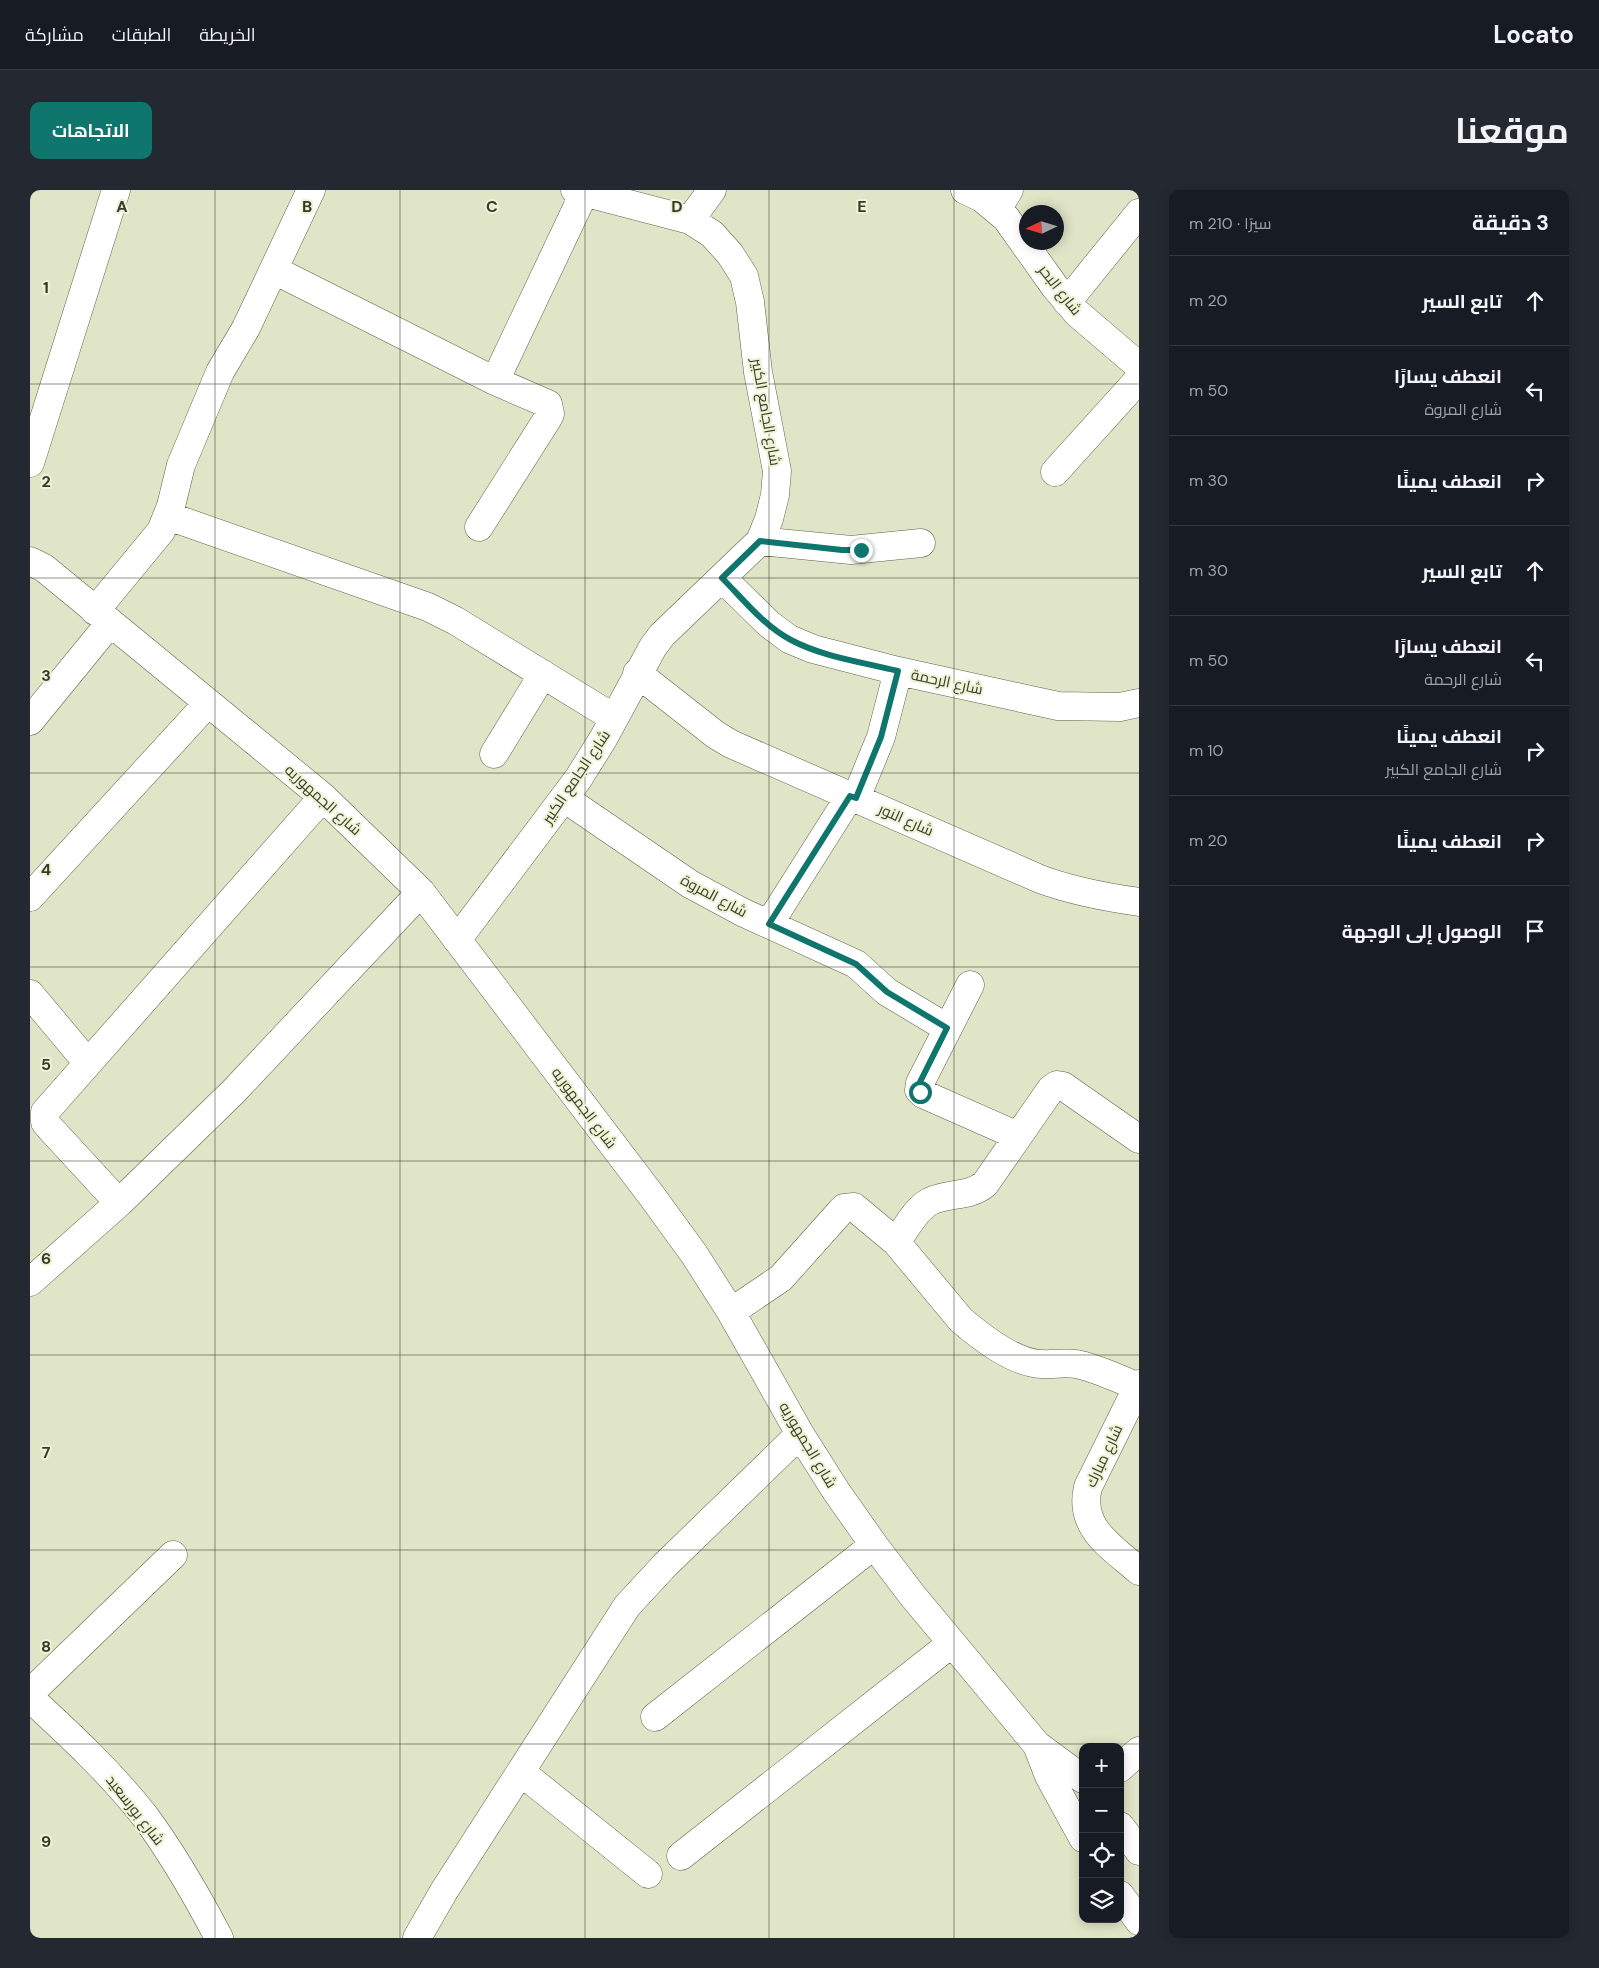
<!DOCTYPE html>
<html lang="ar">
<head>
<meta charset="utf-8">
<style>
  :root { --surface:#171b24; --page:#242831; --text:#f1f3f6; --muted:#9ea1a6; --line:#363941; --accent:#0f766e }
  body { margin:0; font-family:"DM Sans",Cairo,sans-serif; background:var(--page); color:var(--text); direction:rtl }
  .controls { position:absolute; right:15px; bottom:15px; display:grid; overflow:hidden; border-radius:10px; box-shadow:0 2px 12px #0003 }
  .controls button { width:45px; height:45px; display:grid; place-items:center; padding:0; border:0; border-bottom:1px solid var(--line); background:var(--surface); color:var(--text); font:25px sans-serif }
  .compass { position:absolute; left:989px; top:15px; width:45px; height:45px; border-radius:50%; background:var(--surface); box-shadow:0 2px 12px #0003; rotate:266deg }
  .stop { position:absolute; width:15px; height:15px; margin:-11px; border:4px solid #0f766e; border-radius:50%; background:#fff }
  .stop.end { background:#0f766e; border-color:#fff; box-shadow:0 1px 5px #0008 }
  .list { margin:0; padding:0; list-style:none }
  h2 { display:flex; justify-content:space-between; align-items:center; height:65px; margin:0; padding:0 20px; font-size:21px }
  h2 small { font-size:16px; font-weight:400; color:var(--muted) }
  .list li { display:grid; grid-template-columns:32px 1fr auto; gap:15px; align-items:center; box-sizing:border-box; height:90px; padding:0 20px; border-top:1px solid var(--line) }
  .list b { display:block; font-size:19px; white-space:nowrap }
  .list p { margin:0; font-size:16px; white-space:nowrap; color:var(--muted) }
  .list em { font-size:16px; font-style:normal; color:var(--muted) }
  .icon { flex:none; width:28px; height:28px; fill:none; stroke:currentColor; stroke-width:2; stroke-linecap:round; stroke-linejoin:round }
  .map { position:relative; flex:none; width:1109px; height:1748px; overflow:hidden; direction:ltr; border-radius:10px }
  header { display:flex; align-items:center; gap:30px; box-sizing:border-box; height:70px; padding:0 25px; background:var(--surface); border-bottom:1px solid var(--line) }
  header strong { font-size:24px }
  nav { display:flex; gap:28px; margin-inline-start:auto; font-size:18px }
  .intro { display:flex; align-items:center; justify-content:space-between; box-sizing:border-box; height:120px; padding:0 30px }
  h1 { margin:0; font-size:35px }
  .button { padding:12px 22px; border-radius:10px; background:var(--accent); color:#fff; font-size:18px; font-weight:700 }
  main { display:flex; gap:30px; padding:0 30px }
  aside { flex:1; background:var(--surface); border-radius:10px; box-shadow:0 2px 12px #0003 }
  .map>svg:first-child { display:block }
</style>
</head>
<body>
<header>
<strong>Locato</strong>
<nav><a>الخريطة</a><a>الطبقات</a><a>مشاركة</a></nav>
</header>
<div class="intro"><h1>موقعنا</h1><a class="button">الاتجاهات</a></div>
<main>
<aside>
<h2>3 دقيقة<small>سيرًا · 210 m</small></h2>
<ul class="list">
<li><svg class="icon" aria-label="ahead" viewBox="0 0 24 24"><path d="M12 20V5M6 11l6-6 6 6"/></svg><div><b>تابع السير</b></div><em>20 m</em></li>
<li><svg class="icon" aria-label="left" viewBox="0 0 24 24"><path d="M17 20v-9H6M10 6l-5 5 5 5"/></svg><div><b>انعطف يسارًا</b><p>شارع المروة</p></div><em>50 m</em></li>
<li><svg class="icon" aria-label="right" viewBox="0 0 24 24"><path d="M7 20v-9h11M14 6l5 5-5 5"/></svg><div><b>انعطف يمينًا</b></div><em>30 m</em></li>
<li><svg class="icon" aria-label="ahead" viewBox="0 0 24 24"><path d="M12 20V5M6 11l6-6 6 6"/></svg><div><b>تابع السير</b></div><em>30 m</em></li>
<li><svg class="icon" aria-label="left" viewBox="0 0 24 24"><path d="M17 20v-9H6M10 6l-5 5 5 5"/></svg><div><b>انعطف يسارًا</b><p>شارع الرحمة</p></div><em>50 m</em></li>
<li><svg class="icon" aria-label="right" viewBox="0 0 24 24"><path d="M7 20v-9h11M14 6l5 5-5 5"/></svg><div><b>انعطف يمينًا</b><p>شارع الجامع الكبير</p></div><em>10 m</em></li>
<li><svg class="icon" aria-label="right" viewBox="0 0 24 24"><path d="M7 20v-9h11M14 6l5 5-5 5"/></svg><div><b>انعطف يمينًا</b></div><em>20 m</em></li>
<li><svg class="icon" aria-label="arrive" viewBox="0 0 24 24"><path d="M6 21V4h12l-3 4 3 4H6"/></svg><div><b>الوصول إلى الوجهة</b></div></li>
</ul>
</aside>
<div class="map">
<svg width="1109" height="1748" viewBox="0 0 1109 1748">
  <rect width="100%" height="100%" fill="#e0e5c7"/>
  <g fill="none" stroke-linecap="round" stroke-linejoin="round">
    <g stroke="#606449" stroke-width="29">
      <path id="street" d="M935,0L952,8L976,28L1025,97L1047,123L1109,176
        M967,19L979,0
        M660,30L682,0
        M244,80L465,191L518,214L520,224L518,228L449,337
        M1037,112L1109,23
        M465,191L554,3
        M0,273L86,0
        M1025,282L1109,189
        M138,326L398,417L426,431L584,528
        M730,351L821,360L891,353
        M0,371L14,378L293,607L391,702L621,1005L664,1064L701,1122L770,1244L806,1301L844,1355L882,1405L1007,1555L1053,1589
        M692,388L739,434L759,449L783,459L868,481L1028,516L1090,517L1109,513
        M65,421L131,341L141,316L151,275L190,182L216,138L281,0
        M607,483L686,545L701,554L1010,689C1042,701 1074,707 1109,712
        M0,531L80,433
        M464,564L513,484
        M534,608L660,694L712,722L826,774L857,802L917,838
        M826,608L851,547L868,481
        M0,707L178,513
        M739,734L820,606
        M427,750L548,589L573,549L623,457L632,445L730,351L739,329L745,305L747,281L728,182L720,112L714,86L700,64L682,44L660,30L545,0
        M940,795L890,893L889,900L893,904L988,946
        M0,804L57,872
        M89,1013L19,937L15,932V922L293,607
        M866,1052C876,1039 885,1020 899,1012C917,1002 938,1008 955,994L1021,899L1027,895L1033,896L1109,949
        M0,1092L89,1013L204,901L391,702
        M701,1122L751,1088L811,1021L814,1018L824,1017L866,1052L931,1130C951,1147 984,1173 1011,1174C1023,1175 1034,1172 1046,1174C1067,1178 1088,1189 1107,1196
        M1109,1194L1058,1297C1048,1338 1082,1357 1109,1381
        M0,1503L143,1365
        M625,1527L844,1355
        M1007,1555L1019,1586L1053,1648
        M1090,1578L1109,1561
        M491,1582L618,1684
        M1090,1636L1109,1661
        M651,1666L922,1453
        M1090,1705L1109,1731
        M387,1748L414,1701L597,1416L635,1375L770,1244"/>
    </g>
    <g stroke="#606449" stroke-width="29">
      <path id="secondary" d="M0,1508C40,1545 80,1582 114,1625C143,1664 167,1706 189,1748"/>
    </g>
    <use href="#street" stroke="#fff" stroke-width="28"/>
    <use href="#secondary" stroke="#fff" stroke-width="28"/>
  </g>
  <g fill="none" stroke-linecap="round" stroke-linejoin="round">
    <path stroke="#0f766e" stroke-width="6" d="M831,360H812L730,351L692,388C713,409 734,436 761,450C793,467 832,472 868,481L851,547L826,608L820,606L739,734L826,774L857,802L917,838L888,896L890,902"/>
  </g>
  <path fill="none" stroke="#383a2e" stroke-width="1" stroke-opacity="0.55" d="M185,0V1748M370,0V1748M555,0V1748M739,0V1748M924,0V1748M0,194H1109M0,388H1109M0,583H1109M0,777H1109M0,971H1109M0,1165H1109M0,1360H1109M0,1554H1109"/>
  <g text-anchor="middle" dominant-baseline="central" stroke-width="4" stroke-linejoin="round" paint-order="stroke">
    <g font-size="15" fill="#383a2e" stroke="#eef3d4">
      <text transform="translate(1030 100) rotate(52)">شارع البحر</text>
      <text transform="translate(736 222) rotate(80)">شارع الجامع الكبير</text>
      <text transform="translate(917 492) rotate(12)">شارع الرحمة</text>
      <text transform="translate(546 587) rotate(-56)">شارع الجامع الكبير</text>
      <text transform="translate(293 610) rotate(42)">شارع الجمهوريه</text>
      <text transform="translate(876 630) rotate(24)">شارع النور</text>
      <text transform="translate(684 706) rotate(28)">شارع المروة</text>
      <text transform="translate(554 918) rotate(53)">شارع الجمهوريه</text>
      <text transform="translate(778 1255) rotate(59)">شارع الجمهوريه</text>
      <text transform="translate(1074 1266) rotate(-65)">شارع مبارك</text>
      <text transform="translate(105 1620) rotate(52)">شارع بورسعيد</text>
    </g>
  </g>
  <g font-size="16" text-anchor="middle" font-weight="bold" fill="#383a2e" stroke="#eef3d4" stroke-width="4" stroke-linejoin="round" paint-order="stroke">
    <text x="92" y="22">A</text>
    <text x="277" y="22">B</text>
    <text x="462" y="22">C</text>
    <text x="647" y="22">D</text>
    <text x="832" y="22">E</text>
    <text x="16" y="103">1</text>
    <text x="16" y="297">2</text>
    <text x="16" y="491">3</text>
    <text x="16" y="685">4</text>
    <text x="16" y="880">5</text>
    <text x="16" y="1074">6</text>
    <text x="16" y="1268">7</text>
    <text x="16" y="1462">8</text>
    <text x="16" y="1657">9</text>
  </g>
</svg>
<div class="controls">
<button>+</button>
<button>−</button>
<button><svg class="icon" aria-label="locate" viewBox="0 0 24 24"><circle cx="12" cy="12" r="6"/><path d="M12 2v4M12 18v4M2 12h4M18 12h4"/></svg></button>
<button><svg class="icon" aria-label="layers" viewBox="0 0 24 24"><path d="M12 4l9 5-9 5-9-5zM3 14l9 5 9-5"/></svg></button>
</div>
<svg class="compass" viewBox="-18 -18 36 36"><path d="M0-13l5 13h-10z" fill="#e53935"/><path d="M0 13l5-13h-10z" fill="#9ea1a6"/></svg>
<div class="stop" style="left:890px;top:902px"></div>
<div class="stop end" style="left:831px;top:360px"></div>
</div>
</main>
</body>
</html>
